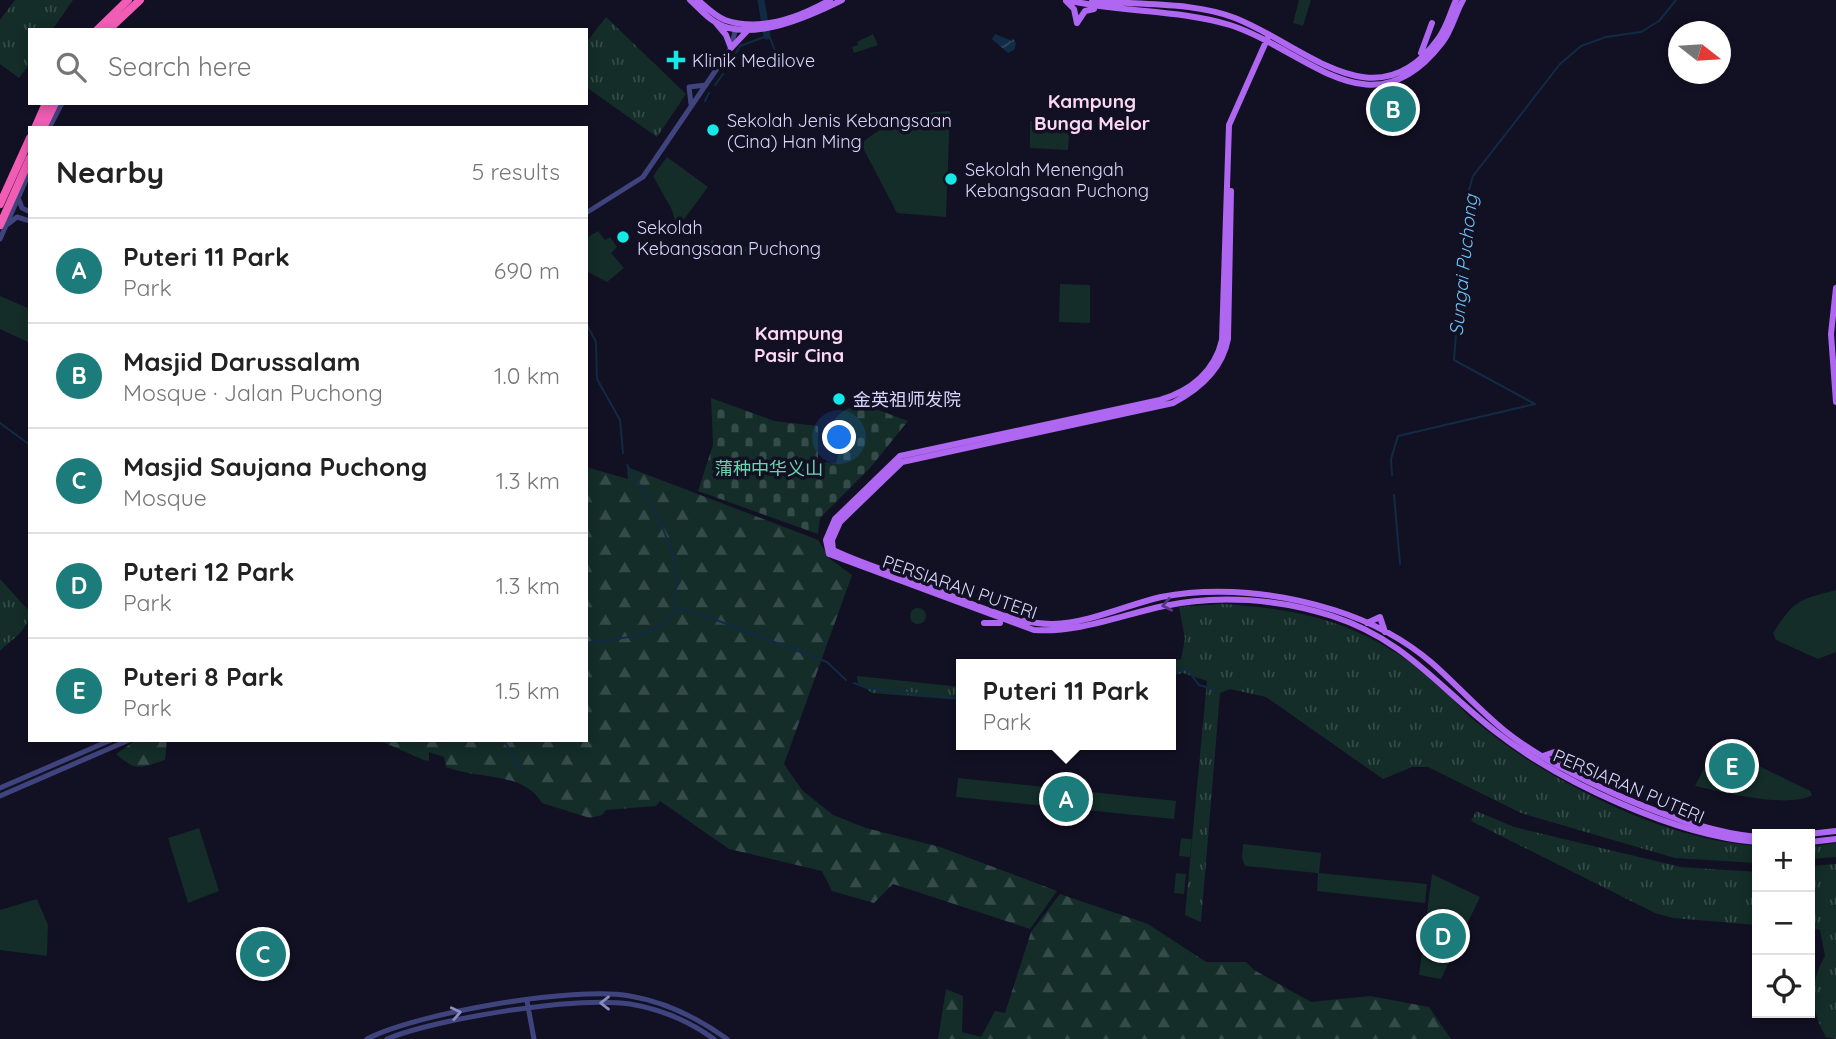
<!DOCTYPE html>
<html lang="en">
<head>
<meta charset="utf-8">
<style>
  :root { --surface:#fff; --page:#f6f6f6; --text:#222; --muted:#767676; --line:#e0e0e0; --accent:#1c7c7b }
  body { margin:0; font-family:Quicksand,"Noto Sans SC",sans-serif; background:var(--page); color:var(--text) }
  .controls { position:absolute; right:21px; bottom:21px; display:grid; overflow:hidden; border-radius:0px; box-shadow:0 4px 10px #0003 }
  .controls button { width:63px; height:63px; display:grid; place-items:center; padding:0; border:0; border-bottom:2px solid var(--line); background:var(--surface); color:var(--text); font:35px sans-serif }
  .compass { position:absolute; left:1668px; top:21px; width:63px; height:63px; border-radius:50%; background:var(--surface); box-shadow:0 4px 10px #0003; rotate:107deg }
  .you { position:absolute; left:840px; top:438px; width:24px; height:24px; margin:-18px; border:5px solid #fff; border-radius:50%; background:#1a73e8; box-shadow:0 0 0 10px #1a73e833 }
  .badge { display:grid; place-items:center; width:46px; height:46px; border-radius:50%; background:var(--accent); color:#fff; font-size:23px; font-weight:700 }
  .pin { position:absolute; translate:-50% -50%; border:4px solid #fff; box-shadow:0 2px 7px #0006 }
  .popup { position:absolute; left:956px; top:659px; width:220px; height:91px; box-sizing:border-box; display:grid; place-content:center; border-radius:0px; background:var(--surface); filter:drop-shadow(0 2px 5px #0005); font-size:23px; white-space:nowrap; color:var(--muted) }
  .popup b { font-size:26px; color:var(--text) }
  .popup::after { content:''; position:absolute; left:50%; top:100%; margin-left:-14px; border:14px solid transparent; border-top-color:var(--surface) }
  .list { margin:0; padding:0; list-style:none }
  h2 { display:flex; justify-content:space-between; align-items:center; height:91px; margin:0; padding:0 28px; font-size:30px }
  h2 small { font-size:23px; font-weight:400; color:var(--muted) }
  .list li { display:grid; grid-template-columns:46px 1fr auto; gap:21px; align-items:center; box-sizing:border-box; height:105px; padding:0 28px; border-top:2px solid var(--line) }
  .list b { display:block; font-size:26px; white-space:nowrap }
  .list p { margin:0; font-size:23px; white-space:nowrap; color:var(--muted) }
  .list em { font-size:23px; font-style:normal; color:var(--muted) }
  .icon { flex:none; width:38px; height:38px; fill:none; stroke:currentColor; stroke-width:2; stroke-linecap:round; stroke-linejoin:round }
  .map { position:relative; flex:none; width:1836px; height:1039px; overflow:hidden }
  .search { position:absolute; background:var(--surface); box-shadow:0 4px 10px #0003; left:28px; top:28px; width:560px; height:77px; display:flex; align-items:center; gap:18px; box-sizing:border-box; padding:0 24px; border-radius:0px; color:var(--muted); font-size:26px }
  .panel { position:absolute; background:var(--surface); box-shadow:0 4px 10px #0003; left:28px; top:126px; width:560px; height:616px; border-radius:0px }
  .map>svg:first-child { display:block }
</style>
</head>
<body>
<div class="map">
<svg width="1836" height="1039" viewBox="0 0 1836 1039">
  <defs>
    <pattern id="grass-tufts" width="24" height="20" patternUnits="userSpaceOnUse" patternTransform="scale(1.75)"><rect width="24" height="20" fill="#142d29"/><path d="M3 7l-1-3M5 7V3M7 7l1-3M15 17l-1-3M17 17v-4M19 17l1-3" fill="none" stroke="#354b49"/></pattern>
    <pattern id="forest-firs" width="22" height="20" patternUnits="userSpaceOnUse" patternTransform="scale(1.75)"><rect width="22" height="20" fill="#142d29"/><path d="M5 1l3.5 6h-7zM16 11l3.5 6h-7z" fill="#354b49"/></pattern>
    <pattern id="cemetery-stones" width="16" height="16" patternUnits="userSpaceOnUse" patternTransform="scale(1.75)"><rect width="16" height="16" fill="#142d29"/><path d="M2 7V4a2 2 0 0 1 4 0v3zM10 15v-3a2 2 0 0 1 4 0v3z" fill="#354b49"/></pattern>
    <pattern id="water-waves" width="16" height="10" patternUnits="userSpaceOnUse" patternTransform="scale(1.75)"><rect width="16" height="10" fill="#122b45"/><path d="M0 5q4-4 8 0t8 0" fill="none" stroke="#344961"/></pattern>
  </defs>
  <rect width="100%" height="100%" fill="#121023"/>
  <path fill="url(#grass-tufts)" d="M15,0H73L52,30H30V63L19,78L0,64V20Z
    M606,17L686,94L657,137L586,87V43Z
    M0,579L30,612C29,630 12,639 0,651Z
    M1222,604C1272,607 1321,614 1366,636C1393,649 1419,667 1441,687C1453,698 1462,711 1475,721C1547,781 1663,840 1757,846V863L1675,858L1521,813L1428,767H1412L1383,779L1266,697L1230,689L1220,693L1201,922L1185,915L1207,681L1183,673L1171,676V664H1162L1181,659L1185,639L1179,607Z
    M857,676L961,687V700L872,693L858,683Z
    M1476,811L1514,827L1681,867L1757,872V925L1673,918L1655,913L1471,821Z
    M1836,843V857L1810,859V847Z
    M1836,864V1039L1826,1037C1810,1010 1809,983 1825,956L1820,930L1810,928V866Z"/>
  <path fill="url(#forest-firs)" d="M586,467L628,479L627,467L818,540L829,558L852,575L784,764L802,790L833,815L866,828L940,847L1057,891L1030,929L893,884L874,903L832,891L822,871L729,849L660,801L656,806L606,810L602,815L590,818L542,803C523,771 479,780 446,767L444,757L429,752V761L424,760L385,743L362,740H586Z
    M136,740H167L165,760C139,768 137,772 116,754Z
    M1060,894L1148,924L1206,962H1246L1254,970L1311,1002L1370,996L1429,1007L1451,1039H938L946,989L963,996L962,1032L981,1037L995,1011L1005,1013L1031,932Z"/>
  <path fill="url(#cemetery-stones)" d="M711,398L774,421L818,426V462L836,463L845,429L830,427C841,407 855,404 877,404L878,410L908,421L870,468L820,518L818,534L698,491L713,445Z"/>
  <path fill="#142d29" d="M1299,0H1311L1303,26L1293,23Z
    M873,34L878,45L854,53L852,47L858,45L857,42Z
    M950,111L946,217L897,213L861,144C887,121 915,113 950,111Z
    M1030,121L1070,123L1068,150L1030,148Z
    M667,157L708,187L685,218L676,224L672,210L653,176Z
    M598,231L605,240L610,237L617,247L611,253L624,268L607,282L586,271V238Z
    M712,240L731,253L737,248L742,251L751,241L762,249L695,261Z
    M1060,284L1090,285V323L1059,322Z
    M0,296L30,309V343L0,329Z
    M1836,590V652L1818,659L1776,640L1773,633C1795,600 1797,600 1836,590Z
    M910 616a8 8 0 1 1 16 0a8 8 0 1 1-16 0Z
    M0,611L15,628L0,642Z
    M1716,745L1810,791L1812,795C1789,809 1721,792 1695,786Z
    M958,778L1176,801L1174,819L956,797Z
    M199,828L219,891L188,903L168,838Z
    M1181,838L1192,839L1190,857L1179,856Z
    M1243,844L1321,853L1319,873L1427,884L1425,903L1317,891L1318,873L1245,866L1242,858Z
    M1176,873L1186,874L1184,894L1174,893Z
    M1432,874L1480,897L1441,979L1419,975Z
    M37,899L48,925L47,956L0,950V910Z"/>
  <path fill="url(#water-waves)" d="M995,34L1012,41L1013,38L1016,44L1014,50L1008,53L992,39Z"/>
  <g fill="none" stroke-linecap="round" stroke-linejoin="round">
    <path stroke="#122b45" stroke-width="2" d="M728,66L740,46L767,36L770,38L779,61
      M715,85L723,74
      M705,101L709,93
      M586,323L596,342L597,379L620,420L623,453
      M0,423L30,445
      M627,465C649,498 668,531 676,570C679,583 672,596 677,608L695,612L827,662L846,680
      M1392,475L1391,459L1398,436L1535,404L1454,360L1466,200L1473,176L1560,64L1581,46L1606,37L1641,32L1659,21L1676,0
      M1394,495L1400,564
      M586,643C617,637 659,641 676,609
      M1171,673L1187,669L1199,685L1214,689
      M854,683L867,688L961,699
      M504,740L520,769"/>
    <path stroke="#122b45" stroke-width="7" d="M761,0L767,36"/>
    <path stroke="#40447e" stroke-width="5" d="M691,104L689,87L706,85
      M49,128L62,103
      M19,200L22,208L30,212
      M586,213L643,177L731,48L736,27
      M8,224L17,217L30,221
      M0,239L30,171
      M0,788L111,740
      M0,796L129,740
      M527,1001L534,1039
      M367,1039C417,1013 574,986 630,996C665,1002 698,1018 727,1039
      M387,1039C438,1018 577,996 630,1004C660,1009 689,1021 714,1039"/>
    <path stroke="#af67f2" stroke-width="6" d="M690,0C698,7 706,17 715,22C749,44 810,16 842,0
      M698,0C706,7 715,16 725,20C760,32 800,17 830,0
      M1067,0C1121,13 1178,9 1230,25C1307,50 1371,135 1442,43C1452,30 1455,14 1463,0
      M1092,0C1138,6 1191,1 1235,18C1304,45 1376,125 1438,39C1447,27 1450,13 1456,0
      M1066,1L1074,9L1077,23
      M716,23L726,35L731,48
      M1077,23L1085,11L1094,9
      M1269,35L1229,125L1222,340C1215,371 1191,391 1160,400L900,456L835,519L826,540L829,554L1034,630C1079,633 1121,615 1164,606C1218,594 1280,599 1332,616C1406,640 1438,687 1496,732C1560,782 1676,836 1757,842
      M731,48L748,30
      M1421,53L1432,23
      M1231,191L1228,339C1222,370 1200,389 1173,403L902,462L840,522L832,540L833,550C858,562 886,571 912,580C952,595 1011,625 1053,624C1090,623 1126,605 1161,597C1217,586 1280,593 1334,610C1369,621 1404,639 1432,663C1457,685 1479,710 1505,731C1561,776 1686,831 1757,837
      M1836,288L1831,334L1836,402
      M984,623H1000
      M1367,623L1380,617L1385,632
      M1543,756L1560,750L1564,767
      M1809,834L1836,831
      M1810,842L1836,839"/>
    <path stroke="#f15cb4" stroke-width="8" d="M97,30L128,0
      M108,30L140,0
      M35,128L46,103
      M43,128L55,103
      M0,204L30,138
      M0,225L30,158"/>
  </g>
  <defs><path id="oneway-chevron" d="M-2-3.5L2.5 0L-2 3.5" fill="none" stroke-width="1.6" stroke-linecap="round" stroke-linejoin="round" transform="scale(1.75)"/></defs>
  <use stroke="#593780" href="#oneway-chevron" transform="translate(1167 605) rotate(169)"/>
  <g stroke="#8c8dbc">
    <use href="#oneway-chevron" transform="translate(605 1003) rotate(180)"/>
    <use href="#oneway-chevron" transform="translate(456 1013) rotate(-12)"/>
  </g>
  <g fill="#15e9e7" stroke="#121023" stroke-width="2.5">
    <path d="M672.5 49.5h7v7h7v7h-7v7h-7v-7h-7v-7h7z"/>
    <circle cx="713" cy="130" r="7"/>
    <circle cx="951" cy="179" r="7"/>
    <circle cx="623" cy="237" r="7"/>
    <circle cx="839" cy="399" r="7"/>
  </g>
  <g text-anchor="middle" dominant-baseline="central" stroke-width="7" stroke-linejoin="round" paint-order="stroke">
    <g font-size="18" fill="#d7d6fb" stroke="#121023" text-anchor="start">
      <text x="692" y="60">Klinik Medilove</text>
      <text x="727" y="120">Sekolah Jenis Kebangsaan<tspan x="727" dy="21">(Cina) Han Ming</tspan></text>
      <text x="965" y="169">Sekolah Menengah<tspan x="965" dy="21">Kebangsaan Puchong</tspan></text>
      <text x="637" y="227">Sekolah<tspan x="637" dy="21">Kebangsaan Puchong</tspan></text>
      <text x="853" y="399">金英祖师发院</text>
    </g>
    <g font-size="18" fill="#69d5ae" stroke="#121023">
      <text x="769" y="468">蒲种中华义山</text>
    </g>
    <g font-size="18" fill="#d7d6fb" stroke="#121023">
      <text transform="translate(960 587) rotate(19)">PERSIARAN PUTERI</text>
      <text transform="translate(1629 786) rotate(23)">PERSIARAN PUTERI</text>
    </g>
    <g font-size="19" font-weight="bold" fill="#fcd8f3" stroke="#121023">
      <text x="1092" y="101">Kampung<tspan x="1092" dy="22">Bunga Melor</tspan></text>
      <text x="799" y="333">Kampung<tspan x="799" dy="22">Pasir Cina</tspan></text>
    </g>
    <g font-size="19" font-style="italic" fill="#6ec3f2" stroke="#121023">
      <text transform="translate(1463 265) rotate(-84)">Sungai Puchong</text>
    </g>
  </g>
</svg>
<div class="controls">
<button>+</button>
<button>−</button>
<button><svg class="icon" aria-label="locate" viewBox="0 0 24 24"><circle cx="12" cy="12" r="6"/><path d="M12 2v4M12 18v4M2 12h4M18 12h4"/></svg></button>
</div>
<svg class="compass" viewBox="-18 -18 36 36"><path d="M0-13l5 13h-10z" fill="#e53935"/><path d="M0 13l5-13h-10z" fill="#767676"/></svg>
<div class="you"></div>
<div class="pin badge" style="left:1066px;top:799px">A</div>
<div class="popup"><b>Puteri 11 Park</b>Park</div>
<div class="pin badge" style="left:1393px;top:109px">B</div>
<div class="pin badge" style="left:263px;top:954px">C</div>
<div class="pin badge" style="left:1443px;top:936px">D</div>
<div class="pin badge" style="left:1732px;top:766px">E</div>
<div class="search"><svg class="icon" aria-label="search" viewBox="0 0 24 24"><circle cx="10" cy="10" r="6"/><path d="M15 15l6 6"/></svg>Search here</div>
<section class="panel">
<h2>Nearby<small>5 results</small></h2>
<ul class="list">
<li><span class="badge">A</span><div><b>Puteri 11 Park</b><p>Park</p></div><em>690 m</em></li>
<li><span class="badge">B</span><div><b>Masjid Darussalam</b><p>Mosque · Jalan Puchong</p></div><em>1.0 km</em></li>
<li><span class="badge">C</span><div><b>Masjid Saujana Puchong</b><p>Mosque</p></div><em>1.3 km</em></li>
<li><span class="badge">D</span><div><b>Puteri 12 Park</b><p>Park</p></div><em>1.3 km</em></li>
<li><span class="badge">E</span><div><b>Puteri 8 Park</b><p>Park</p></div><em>1.5 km</em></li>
</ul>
</section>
</div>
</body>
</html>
